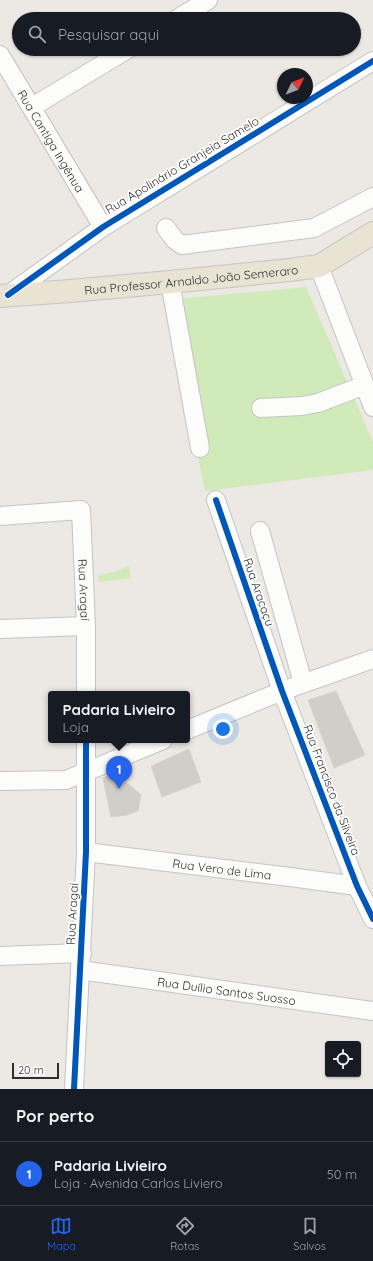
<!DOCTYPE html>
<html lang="pt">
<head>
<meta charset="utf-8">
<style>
  :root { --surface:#171b24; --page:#242831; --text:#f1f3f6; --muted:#9ea1a6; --line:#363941; --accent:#2563eb }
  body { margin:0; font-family:Quicksand,sans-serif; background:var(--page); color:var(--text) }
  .controls { position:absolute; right:12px; bottom:12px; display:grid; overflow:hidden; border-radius:4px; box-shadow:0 1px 3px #0004 }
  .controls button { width:36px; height:36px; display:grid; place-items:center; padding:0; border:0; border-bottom:1px solid var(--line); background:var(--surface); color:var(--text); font:20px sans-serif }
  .compass { position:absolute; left:277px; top:68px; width:36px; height:36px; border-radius:50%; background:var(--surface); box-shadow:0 1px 3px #0004; rotate:47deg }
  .scale { position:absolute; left:12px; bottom:10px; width:47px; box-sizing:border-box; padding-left:4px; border:2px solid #2e2e2e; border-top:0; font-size:11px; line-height:14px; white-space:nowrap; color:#2e2e2e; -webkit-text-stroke:3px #fff; paint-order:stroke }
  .you { position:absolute; left:223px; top:729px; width:14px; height:14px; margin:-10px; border:3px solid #fff; border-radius:50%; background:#1a73e8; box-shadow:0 0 0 6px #1a73e833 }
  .badge { display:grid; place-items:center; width:26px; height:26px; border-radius:50%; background:var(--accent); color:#fff; font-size:13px; font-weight:700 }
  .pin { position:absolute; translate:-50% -33px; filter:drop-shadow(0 1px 2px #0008) }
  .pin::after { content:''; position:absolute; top:21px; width:14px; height:12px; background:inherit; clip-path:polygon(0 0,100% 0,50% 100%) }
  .popup { position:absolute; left:48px; top:691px; width:142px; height:52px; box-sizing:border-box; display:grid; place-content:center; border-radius:4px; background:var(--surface); filter:drop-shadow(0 1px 3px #0005); font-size:13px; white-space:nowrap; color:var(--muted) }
  .popup b { font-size:15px; color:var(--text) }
  .popup::after { content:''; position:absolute; left:50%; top:100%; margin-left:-8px; border:8px solid transparent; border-top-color:var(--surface) }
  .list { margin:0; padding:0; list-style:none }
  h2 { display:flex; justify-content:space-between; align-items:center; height:52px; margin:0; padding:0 16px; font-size:17px }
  h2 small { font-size:13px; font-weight:400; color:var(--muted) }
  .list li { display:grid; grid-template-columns:26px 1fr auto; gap:12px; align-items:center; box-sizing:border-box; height:64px; padding:0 16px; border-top:1px solid var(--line) }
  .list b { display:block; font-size:15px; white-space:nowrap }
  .list p { margin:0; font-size:13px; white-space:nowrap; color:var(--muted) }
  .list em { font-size:13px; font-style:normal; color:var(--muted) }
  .icon { flex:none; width:22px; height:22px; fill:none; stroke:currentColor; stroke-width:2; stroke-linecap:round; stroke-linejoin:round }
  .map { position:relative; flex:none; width:373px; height:1089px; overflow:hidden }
  .search { position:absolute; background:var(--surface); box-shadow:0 1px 3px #0004; left:12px; right:12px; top:12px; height:44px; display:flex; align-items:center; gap:10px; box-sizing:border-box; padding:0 14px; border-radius:22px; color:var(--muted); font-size:15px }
  .sheet { height:116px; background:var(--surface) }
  nav { display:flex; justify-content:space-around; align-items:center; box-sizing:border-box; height:56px; border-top:1px solid var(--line); background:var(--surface); font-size:11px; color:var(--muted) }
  nav a { display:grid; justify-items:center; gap:2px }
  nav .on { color:var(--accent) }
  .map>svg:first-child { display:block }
</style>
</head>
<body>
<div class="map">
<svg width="373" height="1089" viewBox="0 0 373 1089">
  <rect width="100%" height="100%" fill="#ece8e3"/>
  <path fill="#d1eab9" d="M306,287L373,442V470L205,491L166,300Z
    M129,566L131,578L99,582L98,575L114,572Z"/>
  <path fill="#d1ceca" stroke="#d7d4cf" d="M336,691L365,755L334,768L308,700Z
    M189,749L201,782L162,797L151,766Z
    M121,769L126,782L141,795L138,811L127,815L111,817L103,778Z"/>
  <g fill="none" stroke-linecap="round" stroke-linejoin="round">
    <g stroke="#c5c4c4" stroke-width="20">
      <g id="minor">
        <path d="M177,19L208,0"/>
        <path id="s1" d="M0,55L103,227"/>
        <path d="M32,107L128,49"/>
        <path d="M166,228L175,240L182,245L314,228L373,197"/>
        <path d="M319,266L373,407"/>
        <path d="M170,282L200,448"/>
        <path d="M8,295L103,227L373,61"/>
        <path d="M261,408L302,406L318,403L365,385"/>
        <path d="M216,500L282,691L357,886L373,919"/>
        <path id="s2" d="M0,516L81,510L86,626V694"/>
        <path d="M260,531L303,683"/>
        <path d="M0,629L86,626"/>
        <path d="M187,730L282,691L373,659"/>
        <path d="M0,781L66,780L163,740"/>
        <path id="s3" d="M86,852L290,877L357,886"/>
        <path d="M0,956L82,953"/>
        <path id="s4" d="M80,970L373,1011"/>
        <path d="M74,1089L86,852V740"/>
      </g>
    </g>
    <g stroke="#c6c5c3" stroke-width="24">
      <g id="major">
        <path id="s5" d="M0,296L70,291L170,282L289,270L319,266L373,233"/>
      </g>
    </g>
    <use href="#minor" stroke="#fcfcfb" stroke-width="18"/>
    <use href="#major" stroke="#e9e3d4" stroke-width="22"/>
    <g stroke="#fff" stroke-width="8">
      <path id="cycleway" d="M8,295L103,227L373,61
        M216,500L282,691L357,886L373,919
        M74,1089L86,852V740"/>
    </g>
    <use href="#cycleway" stroke="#0057b8" stroke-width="6"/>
  </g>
  <g text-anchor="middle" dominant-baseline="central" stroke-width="3.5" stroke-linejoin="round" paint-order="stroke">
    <g font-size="12" fill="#2e2e2e" stroke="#fff">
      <text stroke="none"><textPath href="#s1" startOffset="100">Rua Cantiga Ingênua</textPath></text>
      <text transform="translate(182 165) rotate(-31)">Rua Apolinário Granjeia Samelo</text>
      <text stroke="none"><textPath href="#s5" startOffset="192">Rua Professor Arnaldo João Semeraro</textPath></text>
      <text stroke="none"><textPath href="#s2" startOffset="161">Rua Aragaí</textPath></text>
      <text transform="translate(259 592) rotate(71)">Rua Aracaçu</text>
      <text transform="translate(332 790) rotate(69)">Rua Francisco da Silveira</text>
      <text stroke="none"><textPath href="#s3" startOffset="137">Rua Vero de Lima</textPath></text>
      <text transform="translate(72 914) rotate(-87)">Rua Aragaí</text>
      <text stroke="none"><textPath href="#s4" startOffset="148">Rua Duílio Santos Suosso</textPath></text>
    </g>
  </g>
</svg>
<div class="controls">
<button><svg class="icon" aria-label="locate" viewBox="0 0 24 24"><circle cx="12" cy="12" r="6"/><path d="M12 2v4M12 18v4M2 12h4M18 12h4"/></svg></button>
</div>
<svg class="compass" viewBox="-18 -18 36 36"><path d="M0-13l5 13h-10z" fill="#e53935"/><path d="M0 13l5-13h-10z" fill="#9ea1a6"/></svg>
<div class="scale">20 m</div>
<div class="you"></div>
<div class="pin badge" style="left:119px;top:789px">1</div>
<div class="popup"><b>Padaria Livieiro</b>Loja</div>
<div class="search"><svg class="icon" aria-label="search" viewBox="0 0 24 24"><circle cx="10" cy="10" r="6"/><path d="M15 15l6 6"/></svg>Pesquisar aqui</div>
</div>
<section class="sheet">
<h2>Por perto<small></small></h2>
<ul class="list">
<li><span class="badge">1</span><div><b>Padaria Livieiro</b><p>Loja · Avenida Carlos Liviero</p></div><em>50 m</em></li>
</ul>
</section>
<nav>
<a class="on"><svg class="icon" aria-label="map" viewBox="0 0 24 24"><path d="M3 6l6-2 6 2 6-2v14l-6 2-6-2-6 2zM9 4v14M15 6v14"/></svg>Mapa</a>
<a><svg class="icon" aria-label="directions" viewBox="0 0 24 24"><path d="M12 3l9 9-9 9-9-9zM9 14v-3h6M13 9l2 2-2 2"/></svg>Rotas</a>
<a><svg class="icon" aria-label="saved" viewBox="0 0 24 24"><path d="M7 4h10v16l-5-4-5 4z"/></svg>Salvos</a>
</nav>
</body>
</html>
